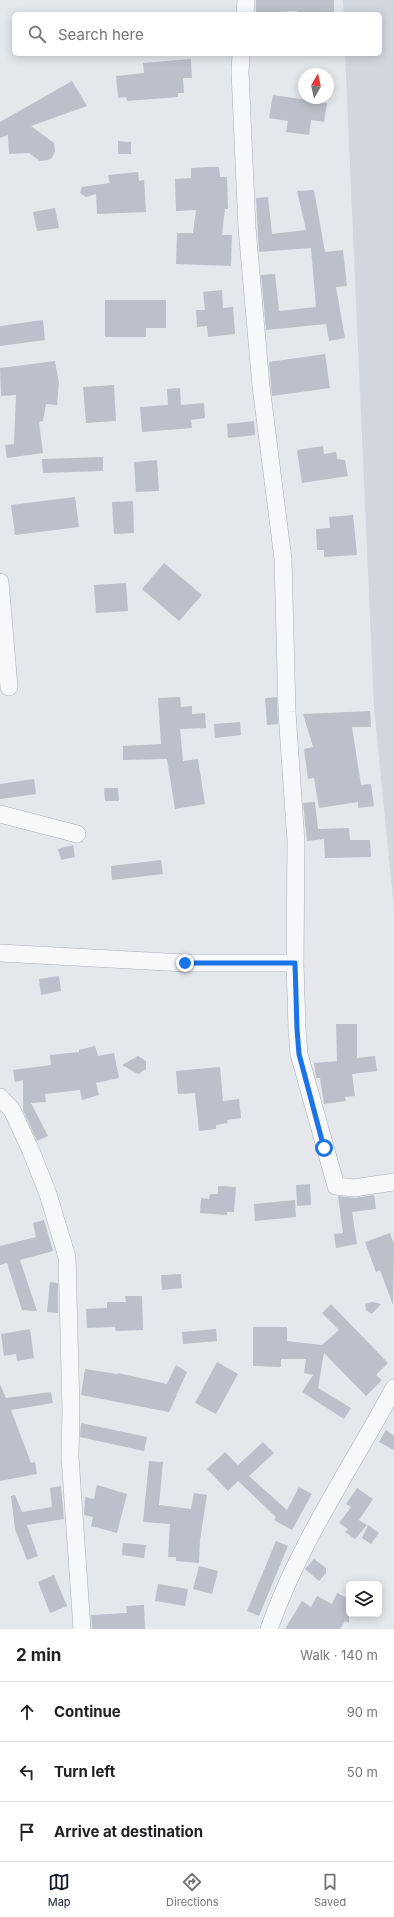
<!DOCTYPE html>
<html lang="en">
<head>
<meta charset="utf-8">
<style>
  :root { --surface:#fff; --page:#f6f6f6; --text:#202124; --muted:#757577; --line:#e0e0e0; --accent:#111827 }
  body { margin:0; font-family:Inter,sans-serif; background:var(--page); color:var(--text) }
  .controls { position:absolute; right:12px; bottom:12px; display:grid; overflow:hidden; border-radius:6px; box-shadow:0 2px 10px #0003 }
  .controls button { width:36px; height:36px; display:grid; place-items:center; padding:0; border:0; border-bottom:1px solid var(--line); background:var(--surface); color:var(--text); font:20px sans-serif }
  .compass { position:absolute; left:298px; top:68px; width:36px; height:36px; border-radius:50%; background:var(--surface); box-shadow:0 2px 10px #0003; rotate:9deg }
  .stop { position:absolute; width:12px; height:12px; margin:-9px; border:3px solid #1a73e8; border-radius:50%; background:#fff }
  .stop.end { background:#1a73e8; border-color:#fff; box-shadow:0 1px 4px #0008 }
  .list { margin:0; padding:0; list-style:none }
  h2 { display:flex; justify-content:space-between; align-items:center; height:52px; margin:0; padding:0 16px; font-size:17px }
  h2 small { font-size:13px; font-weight:400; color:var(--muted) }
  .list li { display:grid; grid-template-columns:26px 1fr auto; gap:12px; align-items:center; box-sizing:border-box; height:60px; padding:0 16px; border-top:1px solid var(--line) }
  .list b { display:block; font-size:15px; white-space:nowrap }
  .list em { font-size:13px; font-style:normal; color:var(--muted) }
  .icon { flex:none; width:22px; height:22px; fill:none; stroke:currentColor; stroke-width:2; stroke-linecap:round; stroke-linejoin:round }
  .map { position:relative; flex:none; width:394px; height:1629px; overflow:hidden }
  .search { position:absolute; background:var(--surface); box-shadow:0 2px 10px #0003; left:12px; right:12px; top:12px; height:44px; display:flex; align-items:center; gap:10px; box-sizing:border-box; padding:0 14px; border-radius:6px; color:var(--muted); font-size:15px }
  .sheet { height:232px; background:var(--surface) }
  nav { display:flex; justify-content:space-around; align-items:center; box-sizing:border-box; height:56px; border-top:1px solid var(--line); background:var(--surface); font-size:11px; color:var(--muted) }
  nav a { display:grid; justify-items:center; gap:2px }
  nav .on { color:var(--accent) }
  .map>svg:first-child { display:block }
</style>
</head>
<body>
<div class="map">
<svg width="394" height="1629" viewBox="0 0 394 1629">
  <rect width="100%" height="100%" fill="#e4e7ec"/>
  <path fill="#d2d6de" d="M343,0H394V909L374,707L345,54H380V14H344Z"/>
  <path fill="#bbc0ca" d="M256,0H334V14H297V11L256,13Z
    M191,59L192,78H183L184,93H178V97L127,101L126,97L118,98L116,76L144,73L143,63Z
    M72,81L87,106L31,126L54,143L55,151L52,158L48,160L40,161L29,153L9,154L8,135L0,138V122Z
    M273,95L327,103L324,122L311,120L309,135L286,132L288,121L269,118Z
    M118,141L131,142V154H118Z
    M207,167H219L220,177H227L228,209H225L222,235H232L231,266L176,264L177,233H193L196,210L176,211L175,179L191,178V168Z
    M138,172L139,181L144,180L146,212L97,214L96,194L86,197L80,193L82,187L110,183L108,175Z
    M314,190L325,252L343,250L347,286L336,287L345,338L329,341L326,324L266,330L261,275L275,274L279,311L316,307L311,248L259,252L256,198L268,197L272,234L306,230L297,191Z
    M55,208L59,228L37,231L33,212Z
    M222,290L223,308L233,307L235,334L208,337L207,326L197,327L196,310H205L203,292Z
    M105,300H166V328H146V337H105Z
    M43,320L45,340L0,346V326Z
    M325,354L330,388L272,396L269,362Z
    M55,361L59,383L57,405L46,404L43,421L39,422L43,453L7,458L5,445L14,444L16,395L1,396L0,368Z
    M114,385L116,421L86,423L83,387Z
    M180,388L181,405L204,403L205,418L191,420L192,428L142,432L140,407L168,405L167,389Z
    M254,421L255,435L228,438L227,424Z
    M323,446L324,454L336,452L337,459L345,460L348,476L302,483L297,450Z
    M103,457V471L43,473L42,459Z
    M157,460L159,491L136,492L134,462Z
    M75,497L79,527L15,535L11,505Z
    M133,501L134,533L114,534L112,502Z
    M353,515L357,555L324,557V550H317L316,529L330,528L329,517Z
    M164,563L202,595L179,621L142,589Z
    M126,583L128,611L96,613L94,585Z
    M180,697L181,707L192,706V714L205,713L206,728L180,729L183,761L198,759L205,804L175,809L167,759L123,760V746L161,744L158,698Z
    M277,697L278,724L267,725L265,698Z
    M370,711L371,727H352L361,785L371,784L374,806L358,808V802L319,808L314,778L308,779L304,749L313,747L303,714Z
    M240,722L241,735L215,738L214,724Z
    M34,779L36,794L0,799V784Z
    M104,788H118L119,801H105Z
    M315,802L318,829L349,828L350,840H370L371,857L325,858L324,839L307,841L303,803Z
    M73,845L75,857L61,860L58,849Z
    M161,860L163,874L112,880L111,866Z
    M59,976L61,991L41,995L39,979Z
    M336,1024H357V1058L375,1056L377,1071L352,1074L355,1096L345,1097L346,1101L324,1104L320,1078H316L314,1063L337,1061Z
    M95,1046L98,1056L114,1053L119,1078L96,1083L99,1095L82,1100L80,1090L45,1094L46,1102L31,1103L48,1136L37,1141L23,1110V1080L15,1082L13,1070L51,1065L50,1055L79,1052V1050Z
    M138,1056L146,1061V1069L138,1074L122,1065Z
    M220,1067L223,1101L239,1099L241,1118L227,1120L228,1123L216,1125V1129L199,1131L195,1093L178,1094L176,1071Z
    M310,1184L311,1205L297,1206L296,1185Z
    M218,1186L236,1187L234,1212H227V1215L200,1213L201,1198L209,1199L210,1194H218Z
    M374,1195L376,1209L352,1212L357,1244L336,1248L334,1234L343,1233L338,1196L355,1198Z
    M295,1200L296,1217L255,1221L254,1204Z
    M44,1220L53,1251L20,1260L37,1311L22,1310L7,1263L0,1265V1246L36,1237L33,1223Z
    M390,1233L394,1244L393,1305L380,1270L376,1272L365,1242Z
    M181,1274L182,1288L162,1290L161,1275Z
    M50,1282L58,1283V1313L47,1312Z
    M125,1296H142L143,1330L116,1331L115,1327L87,1328L86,1309L107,1308V1302H126Z
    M372,1302L381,1304L372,1314L366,1310L365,1304Z
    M331,1304L388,1363L376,1375L382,1380L366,1396L324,1353L318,1388L351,1408L344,1419L302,1392L313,1375L304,1373L306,1359H281V1367L253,1366V1327H287V1341L322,1345L339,1330L322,1313Z
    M30,1329L34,1358L17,1361L16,1354L4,1356L1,1334Z
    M216,1329L217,1341L183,1344L182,1332Z
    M217,1362L238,1374L216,1414L195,1403Z
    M176,1365L187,1372L177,1394L175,1392L177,1395L169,1412L81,1395L85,1369L117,1374L118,1373L167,1384Z
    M0,1384L6,1398L51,1392L53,1403L11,1410L31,1463L35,1462L37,1474L0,1481Z
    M81,1423L147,1437L144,1451L80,1437Z
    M386,1430L394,1436V1450L379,1442Z
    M263,1442L274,1453L249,1476L287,1510L299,1487L312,1494L292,1530L274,1520L276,1517L238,1481L228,1491L207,1469L225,1452L238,1465Z
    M149,1461L163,1462L159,1505L191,1509L194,1493L207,1495L200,1540L199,1563L176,1561V1557H168L170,1524L143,1522Z
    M97,1485L127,1494L117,1533L91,1526L93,1517L84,1515L85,1497L94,1499Z
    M61,1486L64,1519L27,1525L38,1556L27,1560L15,1529L11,1496L15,1495L22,1512L52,1507L50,1488Z
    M357,1488L373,1499L359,1520L367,1525L355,1539L345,1532L348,1529L339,1523L351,1507L346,1504Z
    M368,1525L379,1533L371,1544L362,1538Z
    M276,1541L288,1546L259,1616L247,1611Z
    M123,1543L146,1545L144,1558L122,1555Z
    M314,1559L326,1568V1573L319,1581L305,1569Z
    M199,1566L218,1571L212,1594L193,1589Z
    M54,1575L67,1606L50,1613L38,1582Z
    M158,1584L188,1589L185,1606L155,1601Z
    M337,1593L349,1599V1623L345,1621L340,1629H285L302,1601L311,1607L317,1596L332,1604Z
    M144,1605L145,1629H92L91,1615L127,1613L126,1606Z"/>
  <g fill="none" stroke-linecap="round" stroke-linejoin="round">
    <g stroke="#a9aeb7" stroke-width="18">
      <path id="minor" d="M245,14L246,0
        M0,582L9,687
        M0,814L77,834
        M0,953L185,963H295L296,842L287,712L283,559L261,386L247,228L240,72L241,54
        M295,963L297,1029L299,1054L336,1186L354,1188L394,1182
        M0,1097L12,1110L31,1151L48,1194L67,1257L71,1410L70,1457L82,1629
        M269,1629C299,1543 351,1468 394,1388"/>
    </g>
    <use href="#minor" stroke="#f7f8fa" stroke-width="17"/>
  </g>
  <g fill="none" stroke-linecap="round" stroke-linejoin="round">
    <path stroke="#1a73e8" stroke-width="5" d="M185,963H295L297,1029L299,1054L324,1148"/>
  </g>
</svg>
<div class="controls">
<button><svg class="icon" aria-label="layers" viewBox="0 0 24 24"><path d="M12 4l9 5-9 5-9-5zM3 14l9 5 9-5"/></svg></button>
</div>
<svg class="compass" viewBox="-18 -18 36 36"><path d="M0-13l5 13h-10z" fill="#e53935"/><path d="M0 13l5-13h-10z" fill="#757577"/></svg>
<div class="stop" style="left:324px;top:1148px"></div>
<div class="stop end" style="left:185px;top:963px"></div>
<div class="search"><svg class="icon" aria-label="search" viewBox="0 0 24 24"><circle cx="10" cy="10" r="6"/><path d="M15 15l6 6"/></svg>Search here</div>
</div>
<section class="sheet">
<h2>2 min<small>Walk · 140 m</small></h2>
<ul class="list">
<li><svg class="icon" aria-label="ahead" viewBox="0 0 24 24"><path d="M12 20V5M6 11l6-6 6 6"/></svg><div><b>Continue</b></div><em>90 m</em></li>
<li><svg class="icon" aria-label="left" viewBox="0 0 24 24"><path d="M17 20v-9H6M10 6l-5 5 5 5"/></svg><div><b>Turn left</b></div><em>50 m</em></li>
<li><svg class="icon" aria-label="arrive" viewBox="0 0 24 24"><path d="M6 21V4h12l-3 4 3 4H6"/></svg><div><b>Arrive at destination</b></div></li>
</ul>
</section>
<nav>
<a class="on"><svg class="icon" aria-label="map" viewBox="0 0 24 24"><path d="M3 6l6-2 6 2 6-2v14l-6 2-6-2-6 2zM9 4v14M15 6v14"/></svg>Map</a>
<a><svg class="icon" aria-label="directions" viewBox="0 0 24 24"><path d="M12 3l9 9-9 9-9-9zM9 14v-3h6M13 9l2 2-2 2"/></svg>Directions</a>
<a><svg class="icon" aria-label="saved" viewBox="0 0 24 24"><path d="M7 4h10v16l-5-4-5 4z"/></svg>Saved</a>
</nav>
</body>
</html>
